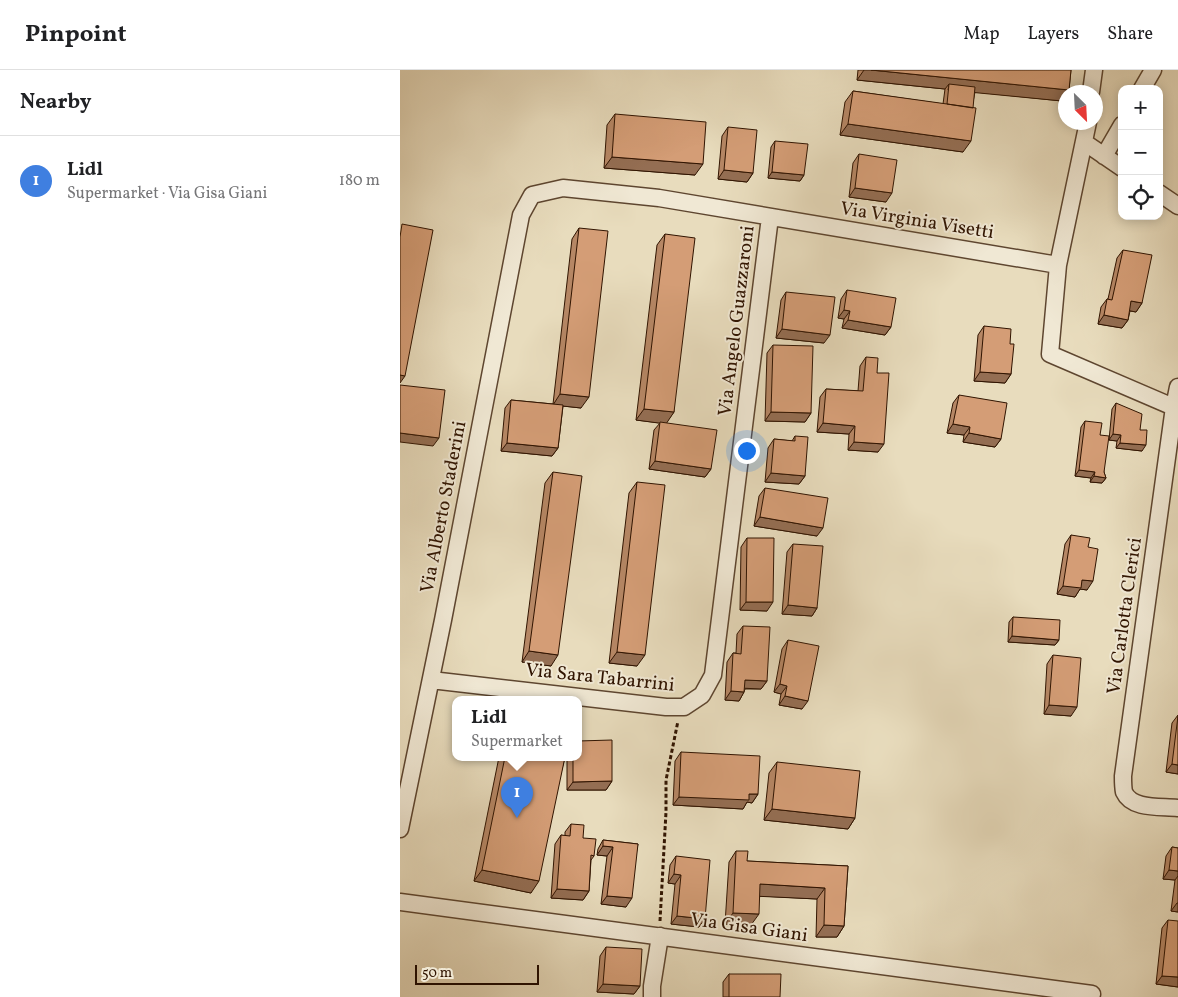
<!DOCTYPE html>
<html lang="en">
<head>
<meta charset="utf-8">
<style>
  :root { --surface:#fff; --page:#f6f6f6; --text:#202124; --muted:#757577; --line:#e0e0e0; --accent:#2563eb }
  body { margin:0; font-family:Vollkorn,serif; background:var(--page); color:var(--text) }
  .controls { position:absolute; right:15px; top:15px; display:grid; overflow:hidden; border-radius:10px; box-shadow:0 2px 12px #0003 }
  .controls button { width:45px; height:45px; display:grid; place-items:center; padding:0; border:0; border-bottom:1px solid var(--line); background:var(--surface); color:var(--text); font:25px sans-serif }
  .compass { position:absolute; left:658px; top:15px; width:45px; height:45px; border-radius:50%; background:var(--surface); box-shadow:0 2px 12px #0003; rotate:156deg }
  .scale { position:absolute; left:15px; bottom:12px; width:124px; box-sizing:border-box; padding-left:5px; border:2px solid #301401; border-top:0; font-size:14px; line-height:18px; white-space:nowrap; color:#301401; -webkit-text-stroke:4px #f0e8d4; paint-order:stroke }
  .you { position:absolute; left:346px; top:380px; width:18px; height:18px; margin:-12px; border:4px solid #fff; border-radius:50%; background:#1a73e8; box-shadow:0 0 0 8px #1a73e833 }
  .badge { display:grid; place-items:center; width:32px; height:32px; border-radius:50%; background:var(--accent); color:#fff; font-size:16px; font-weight:700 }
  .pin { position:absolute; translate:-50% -41px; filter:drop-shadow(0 1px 2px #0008) }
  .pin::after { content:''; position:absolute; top:26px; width:18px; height:15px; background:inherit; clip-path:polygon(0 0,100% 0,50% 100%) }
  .popup { position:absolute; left:52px; top:626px; width:130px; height:65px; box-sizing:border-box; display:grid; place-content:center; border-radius:10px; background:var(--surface); filter:drop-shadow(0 1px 4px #0005); font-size:16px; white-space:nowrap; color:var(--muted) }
  .popup b { font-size:19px; color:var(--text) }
  .popup::after { content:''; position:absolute; left:50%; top:100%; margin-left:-10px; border:10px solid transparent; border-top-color:var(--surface) }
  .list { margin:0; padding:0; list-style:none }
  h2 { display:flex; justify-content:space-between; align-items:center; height:65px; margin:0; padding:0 20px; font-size:21px }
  h2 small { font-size:16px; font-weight:400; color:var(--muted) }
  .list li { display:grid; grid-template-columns:32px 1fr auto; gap:15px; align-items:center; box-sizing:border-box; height:90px; padding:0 20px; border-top:1px solid var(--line) }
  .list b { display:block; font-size:19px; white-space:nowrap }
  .list p { margin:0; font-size:16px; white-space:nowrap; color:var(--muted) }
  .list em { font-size:16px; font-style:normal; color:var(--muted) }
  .icon { flex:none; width:28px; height:28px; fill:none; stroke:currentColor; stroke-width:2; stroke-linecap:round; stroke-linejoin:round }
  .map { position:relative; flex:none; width:778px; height:927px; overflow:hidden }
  header { display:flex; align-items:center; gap:30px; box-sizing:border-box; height:70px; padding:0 25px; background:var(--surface); border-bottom:1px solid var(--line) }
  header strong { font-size:24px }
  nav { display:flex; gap:28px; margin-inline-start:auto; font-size:18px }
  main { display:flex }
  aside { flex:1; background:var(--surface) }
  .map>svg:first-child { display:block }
</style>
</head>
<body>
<header>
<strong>Pinpoint</strong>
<nav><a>Map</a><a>Layers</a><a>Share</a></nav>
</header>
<main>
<aside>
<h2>Nearby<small></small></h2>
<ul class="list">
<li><span class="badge" style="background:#3f7fe0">1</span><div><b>Lidl</b><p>Supermarket · Via Gisa Giani</p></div><em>180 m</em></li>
</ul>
</aside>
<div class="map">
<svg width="778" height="927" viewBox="0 0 778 927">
  <rect width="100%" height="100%" fill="#e8dcbd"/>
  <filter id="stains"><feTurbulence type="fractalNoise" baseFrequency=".004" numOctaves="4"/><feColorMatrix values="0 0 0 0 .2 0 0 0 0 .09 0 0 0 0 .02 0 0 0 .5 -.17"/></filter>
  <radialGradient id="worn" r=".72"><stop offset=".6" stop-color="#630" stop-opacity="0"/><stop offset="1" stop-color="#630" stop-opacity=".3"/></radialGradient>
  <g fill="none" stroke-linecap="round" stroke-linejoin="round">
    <g stroke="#5e4630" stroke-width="19">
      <path id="minor" d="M742,19L753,0
        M691,22L694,0
        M684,72L722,98
        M704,86L722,55
        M759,123L778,136
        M658,195L688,52
        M778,317L774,337L723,706C723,711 723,717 724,722C732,740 761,736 778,738
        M31,610L266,637H284L302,625L313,605L370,147
        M0,759L43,550L121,145L132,125L163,118L259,128L658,195L650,284L778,339
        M0,832L692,924
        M252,927V916L260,866"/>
    </g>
    <path stroke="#301401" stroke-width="3" stroke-dasharray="4 2.5" stroke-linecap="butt" d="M260,851L266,742V710L278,651"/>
    <use href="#minor" stroke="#f0e8d4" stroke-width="16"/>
  </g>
  <path fill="#b68765" stroke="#301401" d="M458,0H671L669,20L668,22H666L662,31L575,22L563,82L440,65L445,32L453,21L543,34L545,19L457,10Z
    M215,44L295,105L204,98L207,55Z
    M328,57L353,103L347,112L318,109L322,66Z
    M375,71L404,105L400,111L368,108L371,77Z
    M459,84L486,132L449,127L453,93Z
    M179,158L181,338L163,336L158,378L152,386L101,381L105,338L111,330L153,334L172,169Z
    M265,164L274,342L266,353L311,399L305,407L249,399L254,360L260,353L236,350L257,175Z
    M723,180L742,233L736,242L730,241L728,250L722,258L698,254L701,237L707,229H708L717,188Z
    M447,220L491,257L485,265L442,258L444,249L438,248L441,229Z
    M386,222L424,273L376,268L381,230Z
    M584,256L610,274L611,304L605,313L574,311L578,265Z
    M373,275L411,343L405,352L365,351L367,283Z
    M466,287L477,303L478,382L448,380L449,364L417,362L420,327L426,319L458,321L460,296Z
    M559,325L601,369L595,377L563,372L564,365L547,363L553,333Z
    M716,333L740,360L742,381L716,378L717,371L709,370L712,339Z
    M685,351L700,365L704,402L706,408L702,413L690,412L691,408L675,406L681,357Z
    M395,366L405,406L399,414L365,412L368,378L374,369L392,371Z
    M153,402L151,596L122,592L145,413Z
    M237,412V596L209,593L229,423Z
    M365,418L417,466L354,456L359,426Z
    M671,465L688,477L687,520L680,519L675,527L657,524L665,474Z
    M347,468L367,541L340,540L341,477Z
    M393,474L417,538L412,546L382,544L387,482Z
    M613,547L659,570L655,575L608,572L609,552Z
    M343,556L367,611L361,619H345L344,622L339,631L325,630L327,592L333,583H336L337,564Z
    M388,570L402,639L379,635L381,624L374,622L382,579Z
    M653,585L671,646L644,644L647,594Z
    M778,645V704L766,702L772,653Z
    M281,682L358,724L352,733L347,732L343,739L273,735L275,691Z
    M99,687H165L131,823L74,811Z
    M167,687H178L212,711L206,720H167Z
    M377,692L455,748L448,759L364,750L369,703Z
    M171,754L183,768L194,786L191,790L189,821L183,830L151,828L155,774L161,765L165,766V762Z
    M203,770L238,774L226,837L201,834L207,786L197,785L198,779Z
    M772,777L778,778V842L771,841L775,810L763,809L766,786Z
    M336,781L347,791L448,796L444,856L437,867H416L417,829L360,826L351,855L325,854L329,792Z
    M276,786L299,857L271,854L275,814L268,813L270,795Z
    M768,850L778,917L756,914L762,858Z
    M206,877L240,916L234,924L197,922L200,886Z
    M329,904L380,927H323V912Z"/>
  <path fill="#946e53" stroke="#301401" d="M464,0H471L669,20L668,22H666V26L662,31L548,20L549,14L545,19L457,10Z
    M448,54L571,71L563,82L440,65Z
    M212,87L303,94L295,105L204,98Z
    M324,100L353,103L347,112L318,109Z
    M372,102L404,105L400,111L368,108Z
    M455,118L492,123L486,132L449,127Z
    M731,231L742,233L736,242L726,240Z
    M444,240L450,241L444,249L438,248Z
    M704,245L728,250L722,258L698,254Z
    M448,250L491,257L485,265L442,258Z
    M382,259L430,265L424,273L376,268Z
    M580,302L611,304L605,313L574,311Z
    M0,305L5,306L0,313Z
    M160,324L189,327L181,338L153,335Z
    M244,339L274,342L266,354L236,350Z
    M371,342L411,343L405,352L365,351Z
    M423,353L455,356L449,364L417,362Z
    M553,354L570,357L564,365L547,363Z
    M0,363L39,368L33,376L0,372Z
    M569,363L601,369L595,377L563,372Z
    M713,364L721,365L717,371L709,370Z
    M454,372L484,374L478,382L448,380Z
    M107,373L158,378L152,386L101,381Z
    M720,373L746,375L742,381L716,378Z
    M255,391L311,399L305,407L249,399Z
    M679,400L695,402L691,408L675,406Z
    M371,403L405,406L399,414L365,412Z
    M694,406L706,408L702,413L690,412Z
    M360,447L423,458L417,466L354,456Z
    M682,510L693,511L687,520L680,519L675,527L657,524L663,516Z
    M346,532H373L367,541L340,540Z
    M388,535L417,538L412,546L382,544Z
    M612,566L659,570L655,575L608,572Z
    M129,581L158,585L151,596L122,592Z
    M217,582L245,585L237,596L209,593Z
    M345,610L367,611L361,619L339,618Z
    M380,614L387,616L381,624L374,622Z
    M331,621L344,622L339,631L325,630Z
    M385,626L408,631L402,639L379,635Z
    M649,635L677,637L671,646L644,644Z
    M772,694L778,695V704L766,702Z
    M212,711L206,720H167L173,712Z
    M349,724H358L352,733L347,732L343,739L273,735L279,727Z
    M372,739L455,748L448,759L364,750Z
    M203,776L213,777L207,786L197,785Z
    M82,800L139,811L131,823L74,811Z
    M769,800L778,801V806L775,810L763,809Z
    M274,804L281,805L275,814L268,813Z
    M360,814L425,818L417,829L353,826Z
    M157,819L189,821L183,830L151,828Z
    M207,826L232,828L226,837L201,834Z
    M777,833H778V842L771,841Z
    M333,843L359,844L351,855L325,854Z
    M277,846L305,849L299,857L271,854Z
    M424,855L444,856L437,867H416Z
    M762,906L778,907V917L756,914Z
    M203,914L240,916L234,924L197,922Z"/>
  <path fill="#d49d76" stroke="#301401" d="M471,0H671L669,20Z
    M549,14L575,17L573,38L547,34Z
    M453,21L576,38L571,71L448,54Z
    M215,44L306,52L303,94L212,87Z
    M328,57L357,60L353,103L324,100Z
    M375,71L408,74L404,105L372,102Z
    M459,84L497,90L492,123L455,118Z
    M2,154L33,160L5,306L0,305V167Z
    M179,158L208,161L189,327L160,324Z
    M265,164L295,168L274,342L244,339Z
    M723,180L752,185L742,233L731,231L728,250L704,245L707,229L712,230Z
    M447,220L496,228L491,257L448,250L450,241L444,240Z
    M386,222L435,227L430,265L382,259Z
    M584,256L611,259L610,274H614L611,304L580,302Z
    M373,275L413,276L411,343L371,342Z
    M466,287L478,288L477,303H489L484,374L454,372L455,356L423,353L426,319L463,321Z
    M0,315L45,320L39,368L0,363Z
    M559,325L607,333L601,369L569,363L570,357L553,354Z
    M111,330L163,335L158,378L107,373Z
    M716,333L742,344L740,360H747L746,375L720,373L721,365L713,364Z
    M685,351L702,353L700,365L709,366L704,402L706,408L694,406L695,402L679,400Z
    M260,352L317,360L311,399L255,391Z
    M395,366L408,367L405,406L371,403L374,369L395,371Z
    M153,402L182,406L158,585L129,581Z
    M237,412L265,415L245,585L217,582Z
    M365,418L428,428L423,458L360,447Z
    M671,465L690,468L688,477L698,479L693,511L682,510L681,518L663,516Z
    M347,468H374L373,532H346Z
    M393,474L423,476L417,538L388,535Z
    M613,547L660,550L659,570L612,566Z
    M343,556L370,557L367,611L345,610L344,622L331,621L333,583L341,584Z
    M388,570L419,576L408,631L385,626L387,616L380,614Z
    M653,585L681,588L677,637L649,635Z
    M778,646V695L772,694Z
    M212,670V711L173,712V687H178V671Z
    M281,682L360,686L358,724H349V730L279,727Z
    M105,687H165L139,811L82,800Z
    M377,692L460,701L455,748L372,739Z
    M171,754L184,755L183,768L196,769L194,786L191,785L189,821L157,819L161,765L170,766Z
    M203,770L238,774L232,828L207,826L213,777L203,776Z
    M772,777L778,778V801L769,800Z
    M336,781H348L347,791L448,796L444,856L424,855L425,818L360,814L359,844L333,843Z
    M276,786L310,790L305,849L277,846L281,805L274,804Z
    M768,850L778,851V907L762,906Z
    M206,877L242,879L240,916L203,914Z
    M329,904H381L380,927H329Z"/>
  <g text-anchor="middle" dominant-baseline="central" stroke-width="4" stroke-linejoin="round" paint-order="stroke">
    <g font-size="19" fill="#301401" stroke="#f0e8d4">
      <text transform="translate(517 151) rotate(9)">Via Virginia Visetti</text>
      <text transform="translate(337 251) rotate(-83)">Via Angelo Guazzaroni</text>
      <text transform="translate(44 437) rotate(-79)">Via Alberto Staderini</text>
      <text transform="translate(725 546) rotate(-82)">Via Carlotta Clerici</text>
      <text transform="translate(200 608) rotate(6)">Via Sara Tabarrini</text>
      <text transform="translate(349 858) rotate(8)">Via Gisa Giani</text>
    </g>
  </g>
  <rect width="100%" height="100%" filter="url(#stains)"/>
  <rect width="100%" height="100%" fill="url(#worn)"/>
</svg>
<div class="controls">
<button>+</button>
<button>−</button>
<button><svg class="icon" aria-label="locate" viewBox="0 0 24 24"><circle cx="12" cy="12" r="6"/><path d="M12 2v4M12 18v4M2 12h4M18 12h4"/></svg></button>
</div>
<svg class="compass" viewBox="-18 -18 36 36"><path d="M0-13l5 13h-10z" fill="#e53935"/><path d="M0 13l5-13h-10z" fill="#757577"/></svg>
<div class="scale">50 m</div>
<div class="you"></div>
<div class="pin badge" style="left:117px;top:748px;background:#3f7fe0">1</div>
<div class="popup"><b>Lidl</b>Supermarket</div>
</div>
</main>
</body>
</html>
